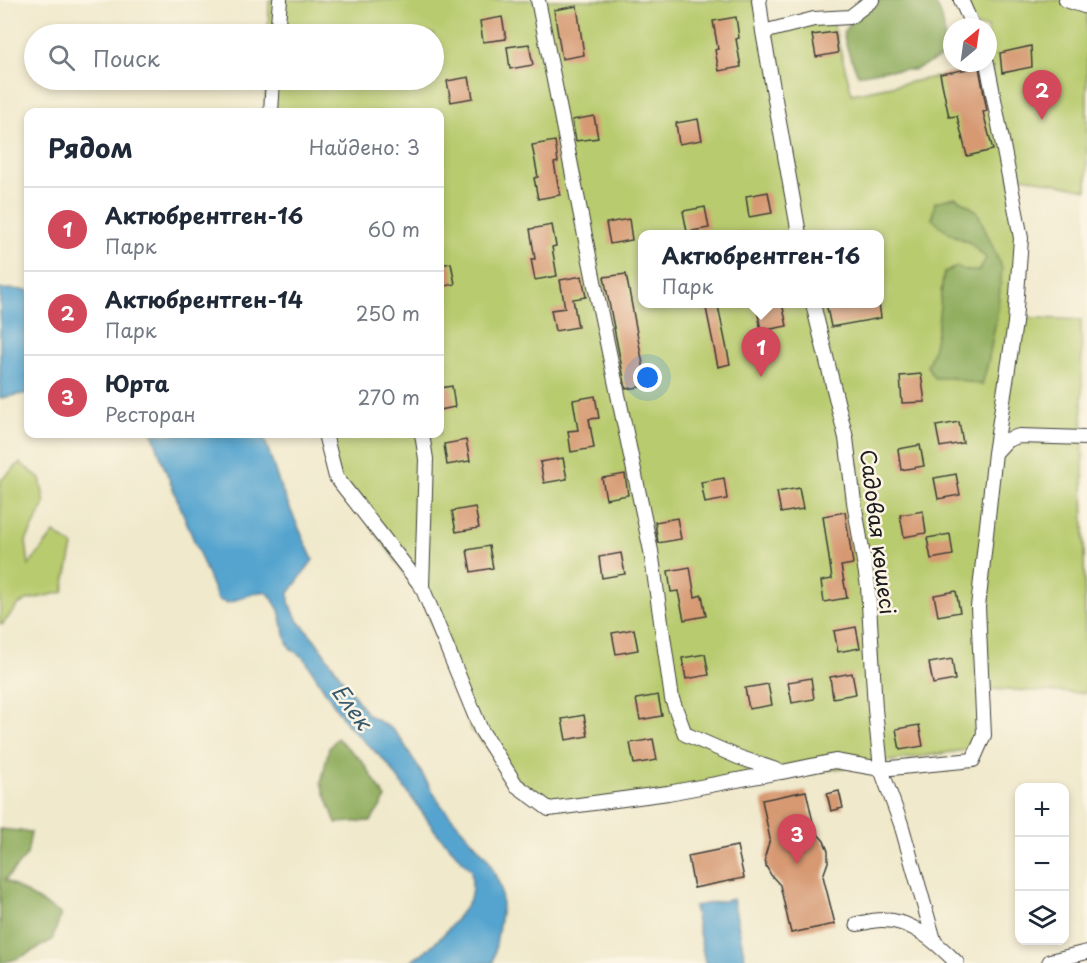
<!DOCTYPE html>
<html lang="ru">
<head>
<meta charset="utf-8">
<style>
  :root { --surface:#fff; --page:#f2f2f3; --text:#1f2937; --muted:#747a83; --line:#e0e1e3; --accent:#d1495b }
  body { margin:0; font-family:"Playpen Sans",sans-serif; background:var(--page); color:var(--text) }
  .controls { position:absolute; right:18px; bottom:18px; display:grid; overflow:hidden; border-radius:12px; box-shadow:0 3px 9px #0003 }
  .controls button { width:54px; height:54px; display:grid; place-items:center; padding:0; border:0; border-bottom:2px solid var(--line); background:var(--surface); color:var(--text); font:30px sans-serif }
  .compass { position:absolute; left:943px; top:18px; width:54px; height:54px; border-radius:50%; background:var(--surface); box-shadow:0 3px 9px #0003; rotate:29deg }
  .you { position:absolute; left:648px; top:378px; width:21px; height:21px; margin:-15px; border:4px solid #fff; border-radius:50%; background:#1a73e8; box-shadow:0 0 0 9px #1a73e833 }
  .badge { display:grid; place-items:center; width:39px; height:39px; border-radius:50%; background:var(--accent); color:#fff; font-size:20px; font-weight:700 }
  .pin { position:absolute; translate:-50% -50px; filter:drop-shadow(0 2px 3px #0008) }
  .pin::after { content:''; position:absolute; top:32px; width:21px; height:18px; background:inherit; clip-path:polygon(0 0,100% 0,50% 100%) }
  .popup { position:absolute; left:638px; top:230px; width:246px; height:78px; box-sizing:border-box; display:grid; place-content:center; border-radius:12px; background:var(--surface); filter:drop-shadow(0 2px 4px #0005); font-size:20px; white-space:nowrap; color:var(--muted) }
  .popup b { font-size:22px; color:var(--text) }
  .popup::after { content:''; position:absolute; left:50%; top:100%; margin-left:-12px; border:12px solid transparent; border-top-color:var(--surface) }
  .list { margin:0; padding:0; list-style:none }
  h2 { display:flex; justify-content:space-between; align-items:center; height:78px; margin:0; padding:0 24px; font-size:26px }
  h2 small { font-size:20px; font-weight:400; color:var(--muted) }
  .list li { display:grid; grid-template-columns:39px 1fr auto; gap:18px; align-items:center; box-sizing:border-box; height:84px; padding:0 24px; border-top:2px solid var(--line) }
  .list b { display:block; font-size:22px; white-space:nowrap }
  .list p { margin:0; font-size:20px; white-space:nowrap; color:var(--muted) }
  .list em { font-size:20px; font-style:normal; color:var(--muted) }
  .icon { flex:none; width:33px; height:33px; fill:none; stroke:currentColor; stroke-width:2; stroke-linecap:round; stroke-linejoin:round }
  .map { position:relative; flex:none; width:1087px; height:963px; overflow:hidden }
  .search { position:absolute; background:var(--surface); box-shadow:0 3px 9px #0003; left:24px; top:24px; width:420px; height:66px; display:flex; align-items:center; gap:15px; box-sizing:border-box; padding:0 21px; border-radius:33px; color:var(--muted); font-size:22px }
  .panel { position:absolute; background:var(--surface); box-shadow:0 3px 9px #0003; left:24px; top:108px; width:420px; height:330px; border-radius:12px }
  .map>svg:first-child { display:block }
</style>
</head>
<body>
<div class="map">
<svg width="1087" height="963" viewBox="0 0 1087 963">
  <rect width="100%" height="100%" fill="#fcf5e5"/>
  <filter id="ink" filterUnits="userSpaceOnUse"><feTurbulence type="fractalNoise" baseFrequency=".0167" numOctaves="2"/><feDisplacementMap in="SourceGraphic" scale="12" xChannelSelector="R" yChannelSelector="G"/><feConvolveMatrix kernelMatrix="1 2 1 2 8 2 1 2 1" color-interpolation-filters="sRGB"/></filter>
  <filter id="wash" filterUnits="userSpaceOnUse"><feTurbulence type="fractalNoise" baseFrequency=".008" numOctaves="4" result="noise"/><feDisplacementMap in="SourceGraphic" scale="24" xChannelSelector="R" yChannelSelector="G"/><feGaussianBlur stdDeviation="1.35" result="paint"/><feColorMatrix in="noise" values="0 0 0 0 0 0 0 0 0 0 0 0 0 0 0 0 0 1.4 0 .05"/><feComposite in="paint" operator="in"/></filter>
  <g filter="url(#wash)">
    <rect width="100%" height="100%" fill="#f0e9cc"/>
    <path fill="#b8cb6e" stroke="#6a7445" stroke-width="1.5" fill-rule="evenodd" d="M269,0H753L763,26L832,19L852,94L984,67L988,63V27H973L966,0H1087V190L1009,174L1026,253L1019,317L1081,320L1086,693L986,689L979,748L561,809L527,789L471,730L422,598L342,485L326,434H440V112H265L266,80H434V34H268ZM642,234H879V304H642Z
      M20,463L40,478L45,504L26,541L29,565L54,533L73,546L63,592L27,600L18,605L2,625L0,623V481Z"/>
    <path fill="#92af61" stroke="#57663e" stroke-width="1.5" d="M875,0H931C946,12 945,38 944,56L914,70H884L858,75L848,51L843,33L858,12Z
      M955,197L977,211L1002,268L998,309L988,363L982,385L952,378H934L927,366C941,335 938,305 944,272L957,267L969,271H979L986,258L970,243L949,233L932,219L935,202Z
      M337,738L362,761L386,798L371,821L336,823L321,783L329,748Z
      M0,829L31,832L27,855L5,880L61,914L52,940C36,949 18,961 0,963Z"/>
    <path fill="#55a4cf" stroke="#386076" stroke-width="1.5" d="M0,289L28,290V393L0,398Z
      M153,434H263L280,486L313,560L289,593V602L297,619L315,640L367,714L392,729L401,739L441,805L488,859L501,888L502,907L493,963H408C429,950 445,936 459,915C463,910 468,904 470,899C473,890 472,879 471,870L436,832L387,763L347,725L304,658L291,649L287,642L279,610L270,595L265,592H258L227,603L218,600L163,464Z
      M733,899L746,963H705L694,906Z"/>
    <g id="blocks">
      <path fill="#d69972" d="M577,6L584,55L562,59L554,10Z
        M502,17L506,39L483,42L480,21Z
        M736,17L739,38L736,39L741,67L719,71L715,50L718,49L713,21Z
        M835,32L838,53L816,57L812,35Z
        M529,44L533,65L510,69L507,47Z
        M1031,46L1032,67L1002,73L1000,53Z
        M979,67L987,111L983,112L993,150L967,156L957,116L949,117L940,74Z
        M469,77L473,98L451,102L447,81Z
        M594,116L598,138L576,141L572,120Z
        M698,119L702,140L679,144L676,123Z
        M555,141L558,162L554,163L560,195L538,199L534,178L538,177L532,145Z
        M768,192L772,213L749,217L746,196Z
        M705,207L709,228L687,232L683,211Z
        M629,219L632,240L610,244L606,223Z
        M552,225L556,246L552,247L557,276L535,280L531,259H535L530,229Z
        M451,263L455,284L440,287V265Z
        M626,274L647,386L626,389L604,277Z
        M582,276L586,297L573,299L578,327L555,331L551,310L565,308L560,280Z
        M756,303H782L787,326L761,331Z
        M826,303H879L881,318L831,327Z
        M718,306L730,364L718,367L706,308Z
        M921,374L925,402L902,403L900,376Z
        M452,386L455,407L440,410V388Z
        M595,396L599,418L589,419L594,448L571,452L568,431L578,430L573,400Z
        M959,422L963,443L940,447L936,426Z
        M466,440L470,461L447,465L444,444Z
        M920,445L924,466L901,470L898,449Z
        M563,458L567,479L544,483L540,462Z
        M625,474L628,495L606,499L602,478Z
        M956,474L960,495L938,499L934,478Z
        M724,478L727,499L705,503L701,482Z
        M799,488L803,509L781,513L777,492Z
        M475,507L479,528L456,532L452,511Z
        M923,511L926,533L904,537L900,515Z
        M845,512L853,564L841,566L847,598L824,602L821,581L832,579L823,516Z
        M677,518L681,539L658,543L655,522Z
        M950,534L953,555L931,559L927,538Z
        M489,546L493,568L471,572L467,550Z
        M621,553L625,574L602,578L599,557Z
        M690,567L695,597L702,595L706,616L684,620L678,591L671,592L668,571Z
        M956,591L960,612L938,616L934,595Z
        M856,627L860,648L838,652L834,631Z
        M634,629L638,650L616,654L612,633Z
        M705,654L709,675L686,679L682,658Z
        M952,659L955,680L933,684L929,663Z
        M852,673L856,694L833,698L830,677Z
        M811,678L814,699L792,703L788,682Z
        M768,684L772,705L749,709L745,688Z
        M658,695L662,716L640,720L636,699Z
        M584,715L588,736L566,740L562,719Z
        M919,725L923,746L900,750L896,729Z
        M653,739L657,760L634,764L630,743Z
        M806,791L815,831L824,841L828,851V862L823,876L835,924L791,933L780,885L771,875L766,866L765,856L770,839L762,800Z
        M839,791L843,808L831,811L827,794Z
        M737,846L744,878L694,888L688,856Z"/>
    </g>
  </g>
  <g filter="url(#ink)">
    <use href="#blocks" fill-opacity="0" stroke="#3c3b36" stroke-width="1.5"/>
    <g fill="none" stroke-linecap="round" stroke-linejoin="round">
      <g stroke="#3c3b36" stroke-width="16">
        <path id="minor" d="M538,0L594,281L651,551L672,699L685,734L738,757L782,772L835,761L881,769L973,760L984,735L978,607L995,453L1015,323L1021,238L987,63
          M759,0L763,32L814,19L850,17L872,0
          M961,0L973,27
          M1066,0L1087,7
          M763,32L799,234
          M277,34L280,0
          M271,112L273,80
          M813,304L846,438L854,502L868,586L875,709L881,769L901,824L934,940
          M325,434L336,477L422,587
          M422,434L426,459L422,587L481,730L516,785L549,809L668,793L780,772
          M995,453L1007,440L1019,436L1087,438
          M857,924C865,923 873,920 881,920C912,919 937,943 957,963
          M1049,963L1050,961L1087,952"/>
      </g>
      <use href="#minor" stroke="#fff" stroke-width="14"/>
    </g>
  </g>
  <g text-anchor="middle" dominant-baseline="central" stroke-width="5" stroke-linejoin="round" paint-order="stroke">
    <g font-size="21" fill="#1c1c1c" stroke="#fcf5e5">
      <text transform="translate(879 532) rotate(83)">Садовая көшесі</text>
    </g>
    <g font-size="22" font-style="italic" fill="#36596d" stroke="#fcf5e5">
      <text transform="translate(353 706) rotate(54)">Елек</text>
    </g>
  </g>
</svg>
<div class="controls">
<button>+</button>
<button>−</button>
<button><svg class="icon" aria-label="layers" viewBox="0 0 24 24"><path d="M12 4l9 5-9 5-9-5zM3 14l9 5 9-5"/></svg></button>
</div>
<svg class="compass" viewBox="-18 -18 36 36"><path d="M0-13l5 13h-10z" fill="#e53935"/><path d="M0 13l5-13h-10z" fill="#747a83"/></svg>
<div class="you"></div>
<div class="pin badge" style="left:761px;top:377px">1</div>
<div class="popup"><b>Актюбрентген-16</b>Парк</div>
<div class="pin badge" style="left:1042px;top:120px">2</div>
<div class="pin badge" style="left:797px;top:864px">3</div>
<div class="search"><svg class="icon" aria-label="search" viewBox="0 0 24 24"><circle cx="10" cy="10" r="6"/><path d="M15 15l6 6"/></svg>Поиск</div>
<section class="panel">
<h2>Рядом<small>Найдено: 3</small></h2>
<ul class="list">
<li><span class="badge">1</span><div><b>Актюбрентген-16</b><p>Парк</p></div><em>60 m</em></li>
<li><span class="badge">2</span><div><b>Актюбрентген-14</b><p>Парк</p></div><em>250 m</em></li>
<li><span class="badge">3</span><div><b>Юрта</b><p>Ресторан</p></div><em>270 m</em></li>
</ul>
</section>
</div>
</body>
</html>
